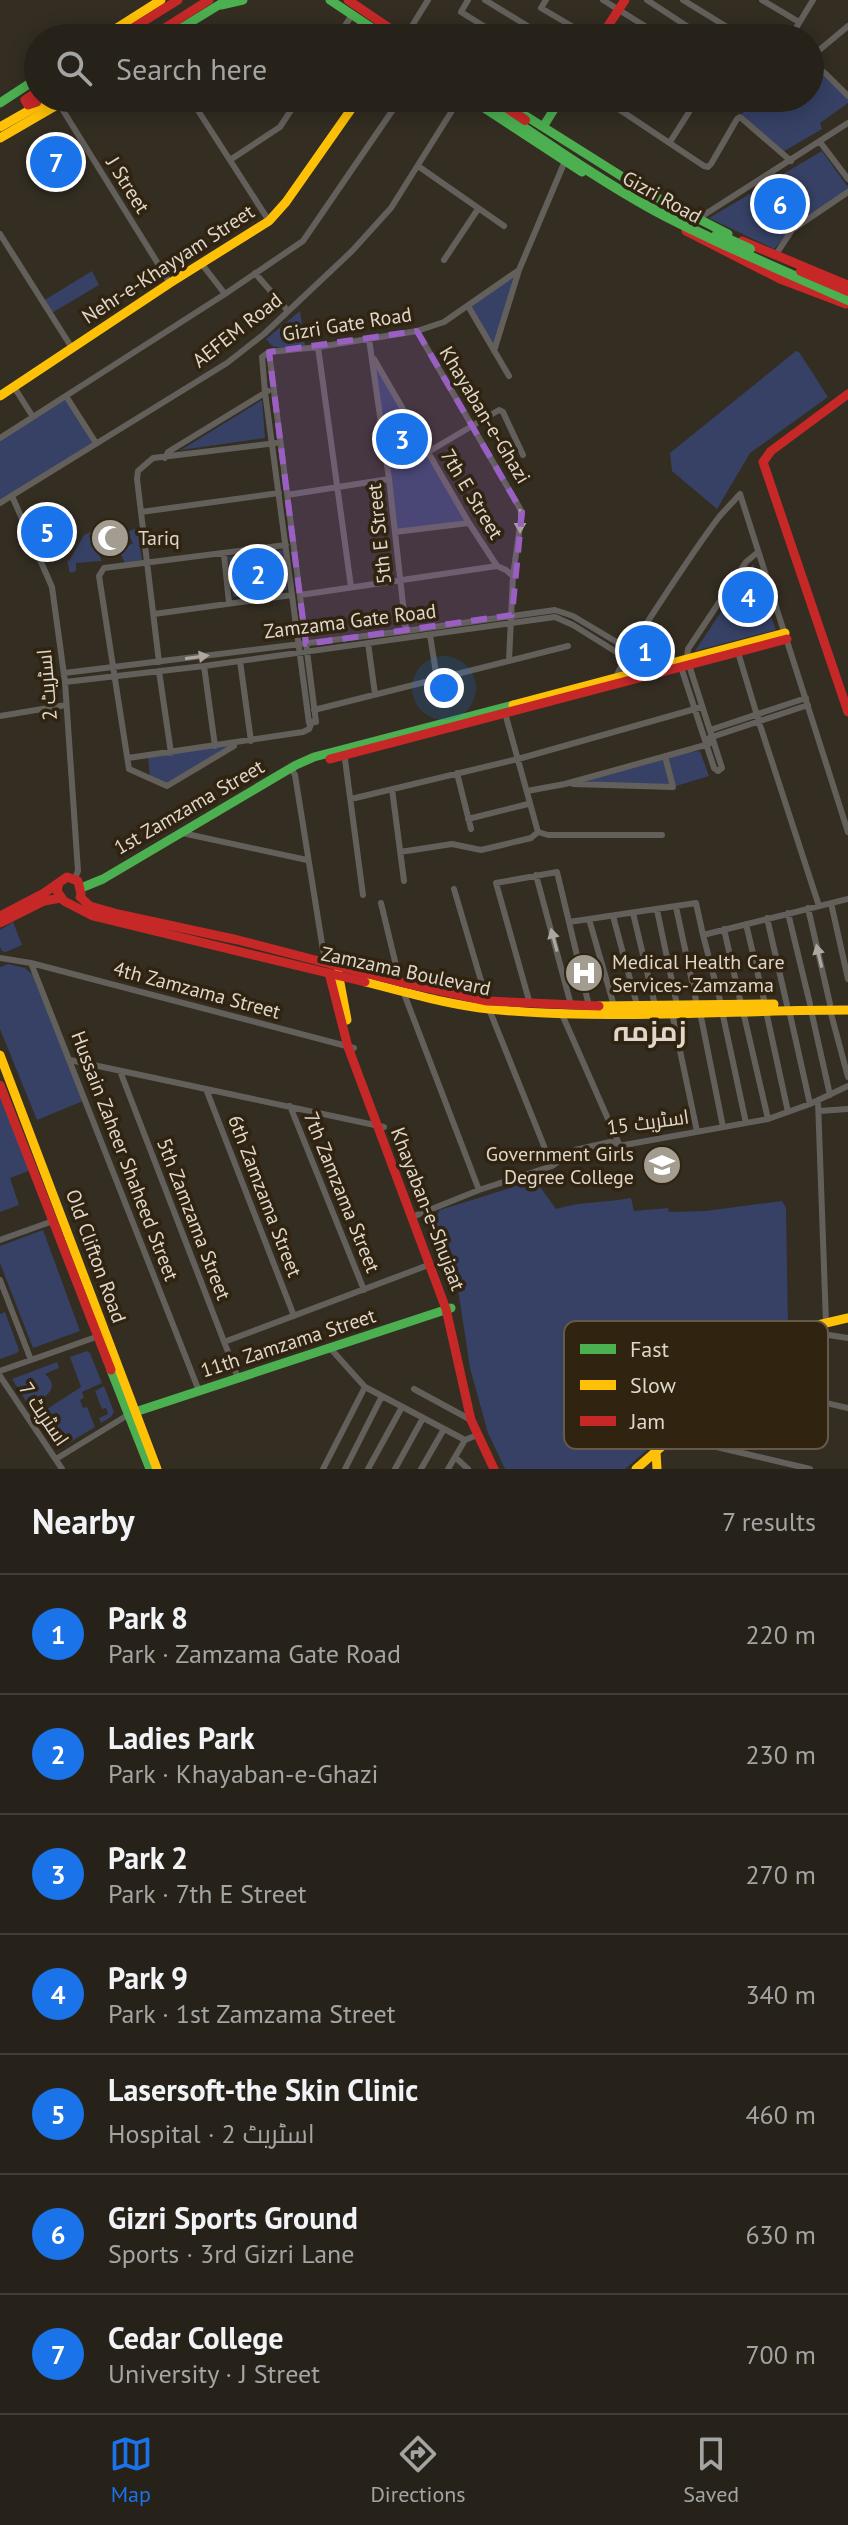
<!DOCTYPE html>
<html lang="en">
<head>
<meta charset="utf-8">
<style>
  :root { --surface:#26221a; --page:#322f27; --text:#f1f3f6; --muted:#a4a4a2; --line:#423f39; --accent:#1a73e8 }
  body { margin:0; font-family:"PT Sans",Cairo,sans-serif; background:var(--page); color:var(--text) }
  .you { position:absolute; left:444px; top:688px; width:28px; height:28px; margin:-20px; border:6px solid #fff; border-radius:50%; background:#1a73e8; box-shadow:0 0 0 12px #1a73e833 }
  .badge { display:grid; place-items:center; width:52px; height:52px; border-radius:50%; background:var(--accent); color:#fff; font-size:26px; font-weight:700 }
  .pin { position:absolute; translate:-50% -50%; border:4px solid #fff; box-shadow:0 2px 8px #0006 }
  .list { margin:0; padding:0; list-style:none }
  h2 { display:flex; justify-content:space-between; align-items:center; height:104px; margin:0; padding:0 32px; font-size:34px }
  h2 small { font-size:26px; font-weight:400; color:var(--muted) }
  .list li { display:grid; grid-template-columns:52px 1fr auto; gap:24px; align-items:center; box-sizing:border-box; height:120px; padding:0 32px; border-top:2px solid var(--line) }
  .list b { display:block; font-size:30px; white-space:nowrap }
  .list p { margin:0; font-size:26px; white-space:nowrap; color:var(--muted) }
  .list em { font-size:26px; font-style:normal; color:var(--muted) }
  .icon { flex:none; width:44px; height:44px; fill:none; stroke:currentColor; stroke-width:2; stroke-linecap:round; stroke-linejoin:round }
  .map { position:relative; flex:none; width:848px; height:1469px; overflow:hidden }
  .search { position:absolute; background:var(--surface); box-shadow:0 4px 20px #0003; left:24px; right:24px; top:24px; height:88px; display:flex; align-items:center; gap:20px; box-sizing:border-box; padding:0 28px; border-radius:44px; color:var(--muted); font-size:30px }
  .sheet { height:944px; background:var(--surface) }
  nav { display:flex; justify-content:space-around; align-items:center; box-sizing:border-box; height:112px; border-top:2px solid var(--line); background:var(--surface); font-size:22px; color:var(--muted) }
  nav a { display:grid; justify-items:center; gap:4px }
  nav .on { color:var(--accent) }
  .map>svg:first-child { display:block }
</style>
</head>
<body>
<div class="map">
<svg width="848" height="1469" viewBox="0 0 848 1469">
  <rect width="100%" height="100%" fill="#332d22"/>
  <path fill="#364165" d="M810,61L848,96V103L820,123L822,129L781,153L740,117L753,98H810Z
    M822,151L848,187V190L793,227L774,249L709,218Z
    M519,270L494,351L468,306Z
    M92,271L99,285L50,314L43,301Z
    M300,311L305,346L285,349L272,346L266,339Z
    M796,351L799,352L828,397L750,453L717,509L672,471L670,453Z
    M373,356L469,523L395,532Z
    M66,396L96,443L0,502V438Z
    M262,400L265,438L181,450Z
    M137,528L142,560L125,563L119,551L133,543L127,532Z
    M93,531L89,536L102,561L76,563V571L70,573L67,560L69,561L84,535Z
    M283,550L287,590L233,597L228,557Z
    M753,564L776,630L695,651Z
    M642,643L665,659L631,668L628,666L629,661Z
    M240,743L167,786L150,778L148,756Z
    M700,751L709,776L673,787L565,784L665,756Z
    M13,922L22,945L6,952L2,951L0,947V930Z
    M8,964L25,968L33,975L83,1101L37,1120L0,1029V967Z
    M0,1085L34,1169L10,1178L19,1205L0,1212Z
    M535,1180L556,1209C582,1201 605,1203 631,1198L634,1211L668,1208L669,1212L706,1211L782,1201L786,1208L788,1328L625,1469H505L488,1433L470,1368L458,1289L433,1226L434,1220L440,1210Z
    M43,1230L80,1331L33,1348L0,1263V1246Z
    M5,1312L19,1350L17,1353L0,1359V1314Z
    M87,1351L90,1353L102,1383L82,1392L84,1398L80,1400L83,1408L87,1407L95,1427L57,1450L12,1379L57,1362L59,1368L45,1374C62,1389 44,1397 31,1406L36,1413L42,1409L44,1411L81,1387L70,1357Z
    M104,1386L114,1412L111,1417L101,1423L99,1418L108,1414L106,1408L102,1409L95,1391Z"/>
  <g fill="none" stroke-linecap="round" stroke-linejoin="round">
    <path stroke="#63605c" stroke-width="6" d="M468,0L461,12L503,38
      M485,0L547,38
      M546,0L541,8L592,38
      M603,0L664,38
      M647,0L705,38
      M683,0L745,38
      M762,0L799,22
      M407,34L428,0
      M337,38L350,18
      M790,38L813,0
      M810,61L826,74L848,96
      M810,62L817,52L848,26
      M190,98L269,221
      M602,98L704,166L708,167L711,164L737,119L740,117L791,161
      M59,104L170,283
      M670,142L698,98
      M820,142L848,179
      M230,160L280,127L299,98
      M418,166L504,226
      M696,220L848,123
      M0,234L72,348
      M775,256L792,230L848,192
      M444,260L478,209
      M201,263L225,294
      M255,273L288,311
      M468,306L509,376
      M417,331L522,512L513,576L509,660
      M369,339L389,479L406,631
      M318,347L351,587
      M494,351L519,270L565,161
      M269,352L262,357L265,392L309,723L312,722
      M269,352L318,347L417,331L444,322L519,270
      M374,359L469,523L497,566
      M14,387L33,417
      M66,396L96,443
      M0,438L225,294L303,241L401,98
      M428,452L499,410L503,412L523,455
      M165,458L168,452L268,391
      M740,494L848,832
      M287,495L389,479
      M12,496L52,587L65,682L78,871L75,878
      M0,503L227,363L264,334L352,251L391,208L460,98
      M141,512L279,493
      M395,532L469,523
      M224,554L229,603
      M300,595L497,566L506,570L513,576
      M154,614L292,595
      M430,635L437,679
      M368,643L375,694
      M737,649L759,722L819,906
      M687,658L688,649L746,562L758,552
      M240,661L251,741
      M159,662L137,479L138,471L153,458L276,443
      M204,666L215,746
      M681,667L714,768L718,771L722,768L689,665
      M159,671L171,753
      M64,673L406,631L555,610L573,616L630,650
      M616,679C617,663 703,538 719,517C726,509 733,502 740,494
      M65,682L204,666L555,617L573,625L626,658
      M314,710L568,646
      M505,713L538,832
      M0,716L66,705
      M710,730L806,698
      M709,738L808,705
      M234,746L167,786L129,769L99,576L104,568L286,545
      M344,752L363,895
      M128,758L303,732L309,729L312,722H316L269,352
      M291,768L295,775L323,950L327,962
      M457,773L471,829
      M573,784L673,787L665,756
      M392,789L404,881
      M527,791L565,784L709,744
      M351,799L518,759L702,707
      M468,819L528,804
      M182,833L307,860
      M400,852L452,844L481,850L531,838L538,832L548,835H662
      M536,875L571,1005
      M454,889L487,1001
      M381,903L400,982
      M831,903L848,979
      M676,907L697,1005
      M808,908L830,1004
      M657,910L677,1005
      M633,913L655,1005
      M788,913L810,1004
      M613,916L637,1005
      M767,918L787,1005
      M589,919L614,1006
      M569,922L589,1006
      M746,924L765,1004
      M724,929L741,1004
      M703,935L721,1004
      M0,958L31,963L199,1391
      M31,963L354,1048
      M403,991L479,1190
      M530,1004L496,883L557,872L569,922L696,903L703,935L848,899
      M489,1009L552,1166
      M789,1010L810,1104
      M811,1010L830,1095
      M830,1010L848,1077
      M722,1011L746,1123
      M743,1011L768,1119
      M766,1011L788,1112
      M561,1012L619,1144
      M700,1012L723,1127
      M672,1013L697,1131
      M70,1060L384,1127
      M120,1071L238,1378
      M206,1089L294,1316
      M818,1101L826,1323
      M290,1106L364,1290
      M819,1111L848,1109
      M412,1217L479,1190L552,1166L575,1150L610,1142L624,1145L768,1119L810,1104L848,1086
      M0,1240L53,1221
      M0,1280L31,1360
      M804,1331L848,1338
      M224,1342L431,1264
      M0,1371L99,1336
      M0,1376L62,1469
      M736,1382L848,1408
      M365,1387L465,1440L477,1435
      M414,1389L471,1420
      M674,1437L810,1469
      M455,1457L468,1469
      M56,1459L131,1413
      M323,1469L365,1387L330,1348
      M345,1469L382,1396
      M368,1469L402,1407
      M395,1469L423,1418
      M421,1469L444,1429
      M448,1469L465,1440"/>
    <path stroke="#4caf50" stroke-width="9" d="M330,0L387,38
      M221,5L243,0
      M165,38L227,0
      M469,98L582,172
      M0,103L38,78
      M521,113L648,193L728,234
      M543,127L561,98
      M81,888L103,879L296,765L314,757L513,705
      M111,1370L150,1469
      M135,1412L451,1308"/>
    <path stroke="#ffc107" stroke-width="9" d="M101,38L161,0
      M0,127L51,98
      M0,138L69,98
      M0,396L170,283L269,221L286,202L359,98
      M513,705L785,633
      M338,972L347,1020
      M365,982C406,992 448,1005 489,1009C608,1021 729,1010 848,1010
      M599,1006L774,1004
      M0,1055L157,1469
      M656,1452L657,1469
      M636,1469L789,1335L809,1327L848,1318"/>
    <path stroke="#c62828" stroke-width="9" d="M348,0L404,38
      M117,38L178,0
      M149,38L209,0
      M600,38L625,0
      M37,102L28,105L25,100L38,91
      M686,231L780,279L846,304
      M742,241L848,285
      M848,394L771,451L763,462L848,712
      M330,759L787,639
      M59,883L57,891L64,901L93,916L365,982
      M80,897L90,906L118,914L238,940L400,982L487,1001L599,1006
      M0,916L44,893L67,877L78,881L81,894
      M0,923L44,901L61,898
      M329,973L348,1047L446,1309L471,1420L494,1469
      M0,1085L111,1370"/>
    <path stroke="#4caf50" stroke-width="10" d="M480,98C537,136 594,177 654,210C717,244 783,270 848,300
      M717,234L750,249"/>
    <path stroke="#c62828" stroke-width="10" d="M493,98L525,120
      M801,271L848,291"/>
  </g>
  <defs><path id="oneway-solid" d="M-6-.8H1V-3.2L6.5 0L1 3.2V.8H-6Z" transform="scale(2)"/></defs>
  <g fill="#ada79f">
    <use href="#oneway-solid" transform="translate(520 521) rotate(90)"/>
    <use href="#oneway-solid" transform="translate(197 657) rotate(-8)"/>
    <use href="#oneway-solid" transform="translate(554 940) rotate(-105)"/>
    <use href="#oneway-solid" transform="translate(819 956) rotate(-103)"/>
  </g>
  <path fill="#995fc3" fill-opacity="0.2" stroke="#995fc3" stroke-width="6" stroke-dasharray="16 10" stroke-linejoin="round" d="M417,331L522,512L512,615L306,644L269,352Z"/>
  <defs>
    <g id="mosque-disc" transform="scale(2)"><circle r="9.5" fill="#a39c90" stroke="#302411"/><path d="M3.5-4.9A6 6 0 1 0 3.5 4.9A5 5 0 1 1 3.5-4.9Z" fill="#fff"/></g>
    <g id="hospital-disc" transform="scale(2)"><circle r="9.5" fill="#a39c90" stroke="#302411"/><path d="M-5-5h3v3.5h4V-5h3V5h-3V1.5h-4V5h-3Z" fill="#fff"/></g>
    <g id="university-disc" transform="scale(2)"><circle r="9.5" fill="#a39c90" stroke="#302411"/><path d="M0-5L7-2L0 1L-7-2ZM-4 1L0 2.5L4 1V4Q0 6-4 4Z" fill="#fff"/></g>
  </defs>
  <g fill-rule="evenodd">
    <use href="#mosque-disc" x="110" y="538"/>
    <use href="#hospital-disc" x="584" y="973"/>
    <use href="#university-disc" x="662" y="1165"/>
  </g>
  <g text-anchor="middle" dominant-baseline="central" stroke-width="7" stroke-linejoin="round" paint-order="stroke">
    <g font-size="20" fill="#dfd7cb" stroke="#302411">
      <text transform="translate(128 185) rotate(58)">J Street</text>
      <text transform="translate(662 197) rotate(29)">Gizri Road</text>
      <text transform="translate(168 264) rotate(-33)">Nehr-e-Khayyam Street</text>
      <text transform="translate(347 324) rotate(-9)">Gizri Gate Road</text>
      <text transform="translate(237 330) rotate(-38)">AEFEM Road</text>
      <text transform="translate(485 415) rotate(59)">Khayaban-e-Ghazi</text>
      <text transform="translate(472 494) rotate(59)">7th E Street</text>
      <text transform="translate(379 534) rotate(-96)">5th E Street</text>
      <text transform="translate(350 621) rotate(-7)">Zamzama Gate Road</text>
      <text transform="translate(47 685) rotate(-95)">اسٹریٹ 2</text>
      <text transform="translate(189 807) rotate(-30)">1st Zamzama Street</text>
      <text transform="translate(406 971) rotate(12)">Zamzama Boulevard</text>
      <text transform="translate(197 990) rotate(15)">4th Zamzama Street</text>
      <text transform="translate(648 1122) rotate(-8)">اسٹریٹ 15</text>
      <text transform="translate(125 1156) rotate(69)">Hussain Zaheer Shaheed Street</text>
      <text transform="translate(342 1192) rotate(68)">7th Zamzama Street</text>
      <text transform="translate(265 1196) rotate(69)">6th Zamzama Street</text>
      <text transform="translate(428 1209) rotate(69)">Khayaban-e-Shujaat</text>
      <text transform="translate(194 1219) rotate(69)">5th Zamzama Street</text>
      <text transform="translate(96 1256) rotate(70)">Old Clifton Road</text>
      <text transform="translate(288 1343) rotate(-18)">11th Zamzama Street</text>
      <text transform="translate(44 1414) rotate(56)">اسٹریٹ 7</text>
    </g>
    <g font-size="20" fill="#dfd7cb" stroke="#302411" text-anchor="start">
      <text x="138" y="538">Tariq</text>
      <text x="612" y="962">Medical Health Care<tspan x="612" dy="23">Services- Zamzama</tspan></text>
      <text x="634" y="1154" text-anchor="end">Government Girls<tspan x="634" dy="23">Degree College</tspan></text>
    </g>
    <g font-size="28" font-weight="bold" fill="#dfd7cb" stroke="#302411">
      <text x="650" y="1030">زمزمہ</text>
    </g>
  </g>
  <rect x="564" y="1321" width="264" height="128" rx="12" fill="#302411" stroke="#655a49" stroke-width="2"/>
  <rect x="580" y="1344" width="36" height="10" fill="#4caf50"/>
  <rect x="580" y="1380" width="36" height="10" fill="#ffc107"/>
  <rect x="580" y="1416" width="36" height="10" fill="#c62828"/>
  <g font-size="22" fill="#dfd7cb">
    <text x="630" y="1357">Fast</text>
    <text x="630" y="1393">Slow</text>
    <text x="630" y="1429">Jam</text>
  </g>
</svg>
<div class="you"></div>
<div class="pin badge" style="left:645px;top:651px">1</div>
<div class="pin badge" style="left:258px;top:574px">2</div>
<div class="pin badge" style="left:402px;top:439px">3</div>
<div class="pin badge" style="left:748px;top:597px">4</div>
<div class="pin badge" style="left:47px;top:532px">5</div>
<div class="pin badge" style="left:780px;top:204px">6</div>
<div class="pin badge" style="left:56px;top:162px">7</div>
<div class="search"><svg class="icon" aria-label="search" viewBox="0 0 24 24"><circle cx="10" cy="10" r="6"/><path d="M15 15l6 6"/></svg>Search here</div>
</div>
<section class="sheet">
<h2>Nearby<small>7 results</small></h2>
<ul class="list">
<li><span class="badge">1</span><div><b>Park 8</b><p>Park · Zamzama Gate Road</p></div><em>220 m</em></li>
<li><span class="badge">2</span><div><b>Ladies Park</b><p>Park · Khayaban-e-Ghazi</p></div><em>230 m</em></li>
<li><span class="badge">3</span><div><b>Park 2</b><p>Park · 7th E Street</p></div><em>270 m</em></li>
<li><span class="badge">4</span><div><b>Park 9</b><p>Park · 1st Zamzama Street</p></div><em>340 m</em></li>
<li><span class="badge">5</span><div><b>Lasersoft-the Skin Clinic</b><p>Hospital · اسٹریٹ 2</p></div><em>460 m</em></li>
<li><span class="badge">6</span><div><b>Gizri Sports Ground</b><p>Sports · 3rd Gizri Lane</p></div><em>630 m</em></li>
<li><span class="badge">7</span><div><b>Cedar College</b><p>University · J Street</p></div><em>700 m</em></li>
</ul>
</section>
<nav>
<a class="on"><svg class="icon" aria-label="map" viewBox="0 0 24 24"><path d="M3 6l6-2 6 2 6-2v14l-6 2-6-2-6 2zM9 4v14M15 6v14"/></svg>Map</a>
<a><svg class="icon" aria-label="directions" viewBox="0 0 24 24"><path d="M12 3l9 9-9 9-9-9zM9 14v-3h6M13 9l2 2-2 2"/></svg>Directions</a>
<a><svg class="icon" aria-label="saved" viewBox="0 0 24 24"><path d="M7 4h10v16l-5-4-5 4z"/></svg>Saved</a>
</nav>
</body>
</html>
